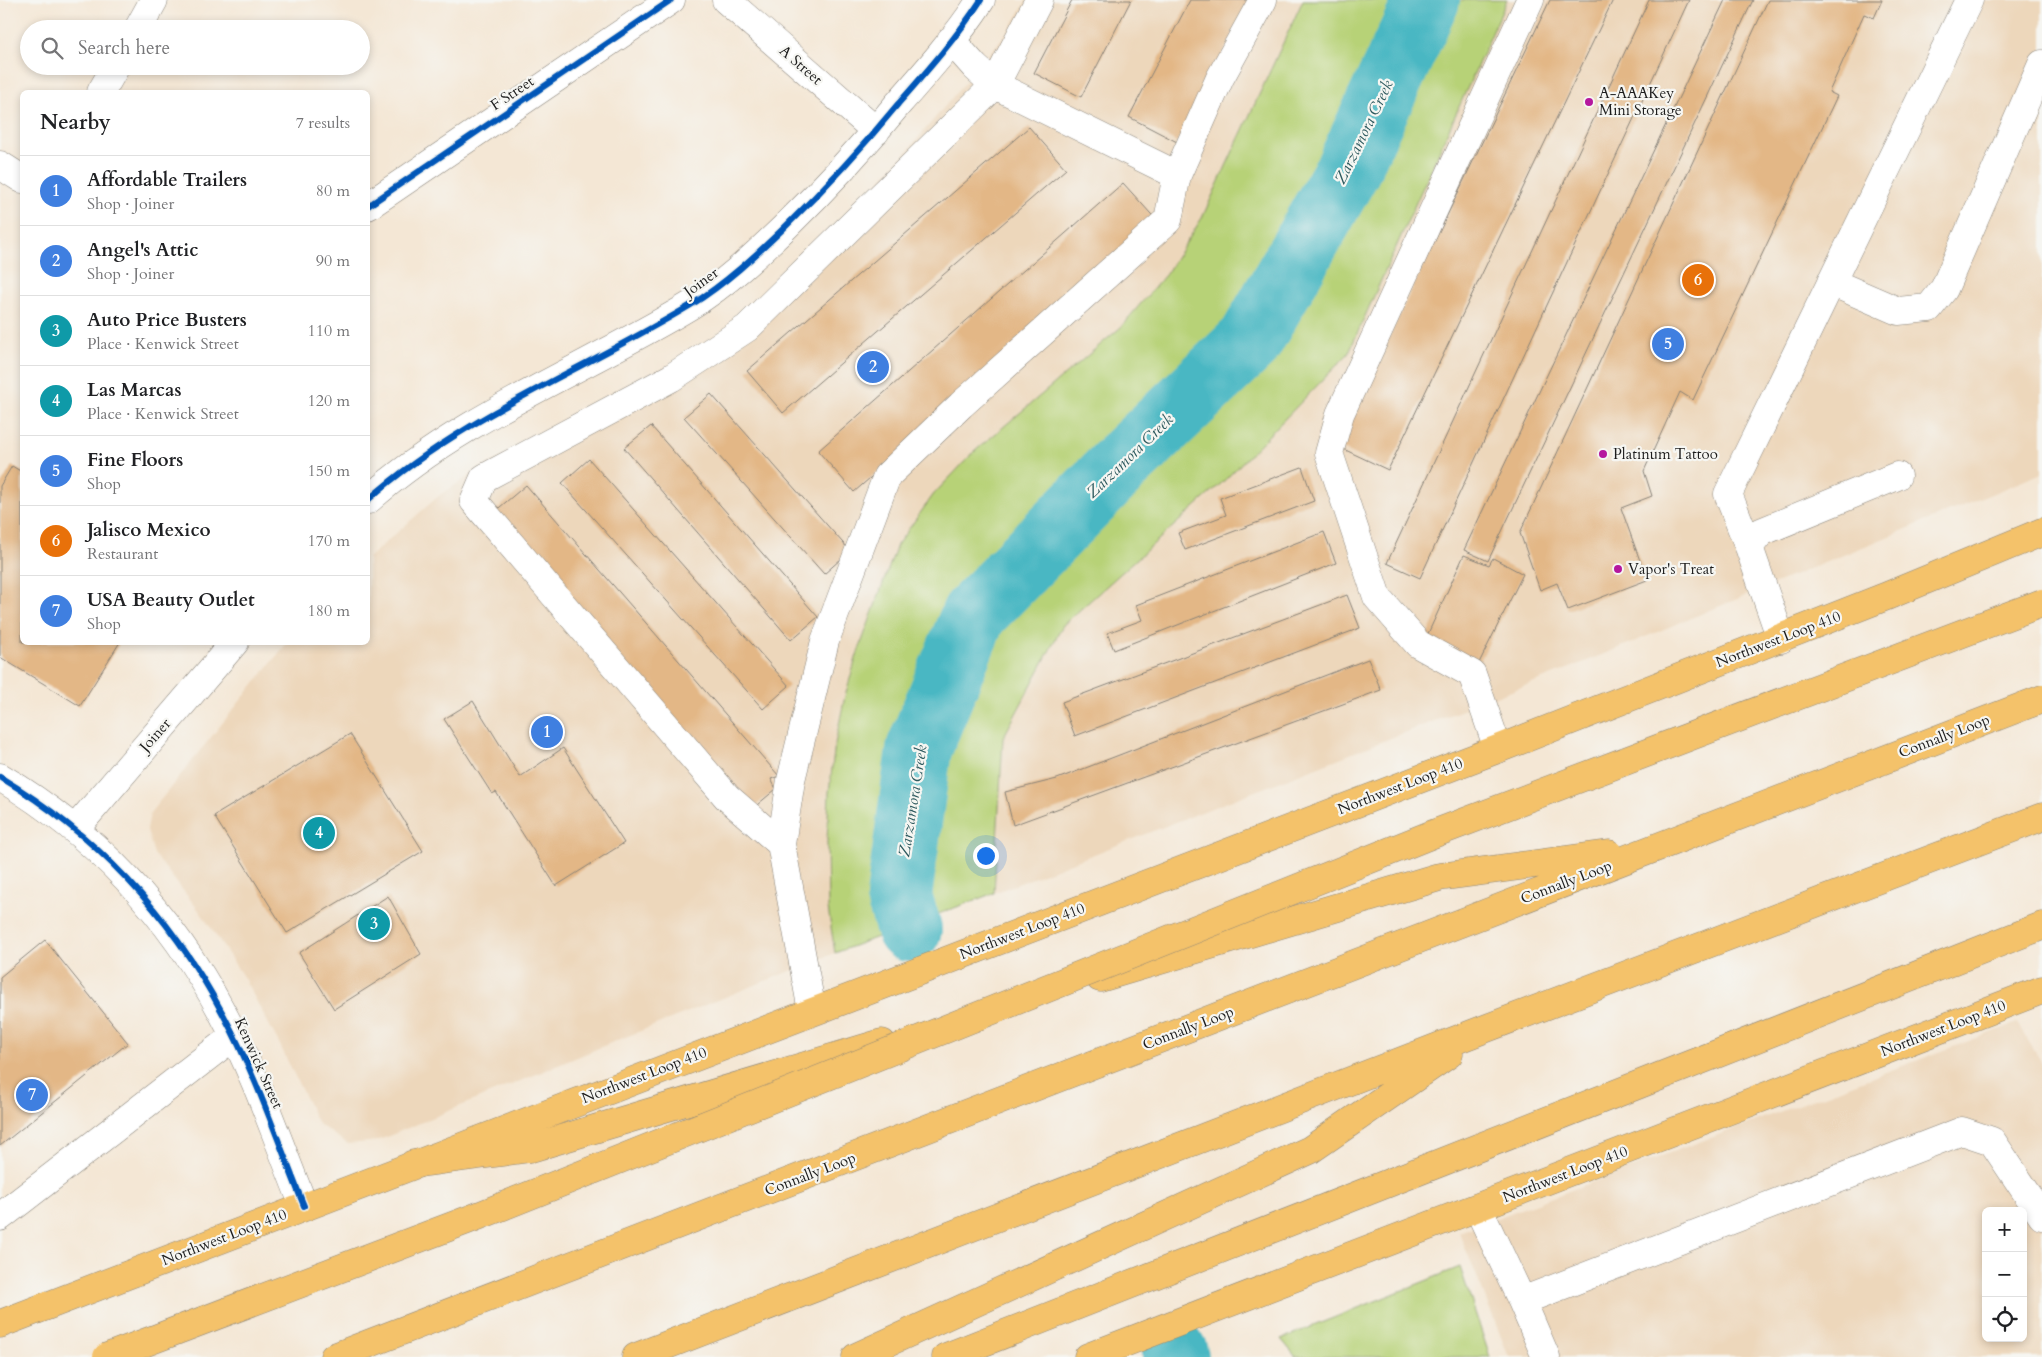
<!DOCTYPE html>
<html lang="en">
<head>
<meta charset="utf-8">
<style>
  :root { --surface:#fff; --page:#f2f2f2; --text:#202124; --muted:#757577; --line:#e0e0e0; --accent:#b5179e }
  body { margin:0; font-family:Cardo,serif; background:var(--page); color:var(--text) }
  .controls { position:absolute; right:15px; bottom:15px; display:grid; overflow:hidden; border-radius:8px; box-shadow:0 2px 8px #0003 }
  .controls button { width:45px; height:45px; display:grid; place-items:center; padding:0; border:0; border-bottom:1px solid var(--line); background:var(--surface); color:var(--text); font:25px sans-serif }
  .you { position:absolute; left:985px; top:855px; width:18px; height:18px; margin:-12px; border:4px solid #fff; border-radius:50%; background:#1a73e8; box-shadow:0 0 0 8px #1a73e833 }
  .badge { display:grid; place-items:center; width:32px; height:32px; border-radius:50%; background:var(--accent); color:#fff; font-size:16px; font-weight:700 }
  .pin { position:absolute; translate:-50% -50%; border:2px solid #fff; box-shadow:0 1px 5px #0006 }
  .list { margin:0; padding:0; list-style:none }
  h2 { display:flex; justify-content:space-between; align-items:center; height:65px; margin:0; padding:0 20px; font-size:21px }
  h2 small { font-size:16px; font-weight:400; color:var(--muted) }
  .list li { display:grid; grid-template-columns:32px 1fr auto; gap:15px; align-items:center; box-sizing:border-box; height:70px; padding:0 20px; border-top:1px solid var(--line) }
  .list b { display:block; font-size:19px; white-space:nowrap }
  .list p { margin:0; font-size:16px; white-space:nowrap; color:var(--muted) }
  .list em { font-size:16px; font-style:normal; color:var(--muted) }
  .icon { flex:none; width:28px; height:28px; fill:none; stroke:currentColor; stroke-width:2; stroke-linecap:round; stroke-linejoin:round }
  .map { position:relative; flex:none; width:2042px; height:1357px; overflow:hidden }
  .search { position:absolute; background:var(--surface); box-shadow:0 2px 8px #0003; left:20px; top:20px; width:350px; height:55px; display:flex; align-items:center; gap:12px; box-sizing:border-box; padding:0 18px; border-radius:28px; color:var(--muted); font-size:19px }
  .panel { position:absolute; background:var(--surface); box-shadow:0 2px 8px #0003; left:20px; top:90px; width:350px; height:555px; border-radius:8px }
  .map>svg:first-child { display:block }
</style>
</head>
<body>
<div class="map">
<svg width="2042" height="1357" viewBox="0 0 2042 1357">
  <rect width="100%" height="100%" fill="#f6f6f2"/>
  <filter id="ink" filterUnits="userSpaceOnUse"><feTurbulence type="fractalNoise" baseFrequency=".02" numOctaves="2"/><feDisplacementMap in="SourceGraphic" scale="10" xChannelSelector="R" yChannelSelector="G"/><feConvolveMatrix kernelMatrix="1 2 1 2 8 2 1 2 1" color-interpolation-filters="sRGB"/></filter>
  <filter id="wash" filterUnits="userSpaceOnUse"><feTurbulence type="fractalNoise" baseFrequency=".0096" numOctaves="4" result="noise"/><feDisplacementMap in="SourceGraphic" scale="20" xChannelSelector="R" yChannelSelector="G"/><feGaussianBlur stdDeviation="1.12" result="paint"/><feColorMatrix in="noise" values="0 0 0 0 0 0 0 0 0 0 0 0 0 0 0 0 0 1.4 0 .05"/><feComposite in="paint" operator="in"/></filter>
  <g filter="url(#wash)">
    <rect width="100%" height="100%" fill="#f4e7d5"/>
    <path fill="#edd7bb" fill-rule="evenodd" d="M1027,0H1303L1202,218L1166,274L1120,328L975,451L934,494L897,545L857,655L845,696L835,744L829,792L827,843L828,908L835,953L613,1042L377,1141L348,1144L318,1124L279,1043L244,978L201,913L154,854L147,830L150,813L287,643L368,642V558L441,494L488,464L636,387L763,306L903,156L1009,30Z
      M1507,0H2042V473L1570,668L994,893L1003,738L1063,625L1225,480L1348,354Z
      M2017,1023L2042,1063V1357H1509L1459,1232ZM1986,1211H2023V1338H1986Z"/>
    <path fill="#b7d277" stroke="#6a774a" d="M1303,0H1507L1348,354L1225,480L1063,625L1003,738L994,893L835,953L828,908L827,843L829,792L835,744L845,696L857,655L897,545L934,494L975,451L1120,328L1166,274L1202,218Z
      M1460,1267L1490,1357H1296L1281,1339Z"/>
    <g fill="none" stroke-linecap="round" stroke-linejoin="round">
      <path stroke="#49b7c3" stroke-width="66" d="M909,929L899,897L919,749L974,614L1126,459L1250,341L1348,169L1427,0
        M1175,1353L1176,1357"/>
    </g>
    <g id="blocks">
      <path fill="#e3b786" d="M1072,0H1131L1081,97L1034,73Z
        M1190,0H1251L1177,142L1129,117Z
        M1550,0H1613L1388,470L1337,446Z
        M1649,0H1689L1420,578L1387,563Z
        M1725,0H1753L1488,561L1464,550Z
        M1768,0H1882L1874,18L1864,14L1829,92L1837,96L1693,400L1680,392L1644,471L1652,496L1621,508L1647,580L1568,610L1557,583L1540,590L1520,533Z
        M1029,127L1066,169L783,413L747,371Z
        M1123,183L1160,224L854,492L818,451Z
        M711,394L850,551L824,574L684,417Z
        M651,426L818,617L791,640L624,448Z
        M589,459L789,686L763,709L562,483Z
        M12,466L22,472V642H120L80,706L0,657V486Z
        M1302,467L1314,501L1185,550L1178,533L1226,515L1220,498Z
        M526,485L779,776L771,779L776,789L751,810L493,513Z
        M1324,532L1336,563L1114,650L1107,633L1142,620L1136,605Z
        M1464,555L1489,565L1493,558L1523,574L1479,663L1426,638Z
        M1347,595L1360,628L1075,736L1062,702Z
        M1368,659L1381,690L1013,825L1005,792L1057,779Z
        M473,701L520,777L563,748L624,843L556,886L496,792L492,794L444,719Z
        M350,734L423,851L287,933L214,816Z
        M388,896L421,954L334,1009L299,953Z
        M45,940L128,1043L0,1146V977Z"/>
    </g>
  </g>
  <g filter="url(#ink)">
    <use href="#blocks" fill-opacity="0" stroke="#888278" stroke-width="1"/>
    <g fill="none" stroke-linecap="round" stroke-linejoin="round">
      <g stroke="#888278" stroke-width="29">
        <path id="minor" d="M726,0L876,131
          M138,29L154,0
          M951,40L975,67L995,85L1177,175
          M101,92L116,66
          M0,165L22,179
          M368,206L671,0
          M1831,282L1898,311L1929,308L1944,289L2042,64
          M368,500C462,416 584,370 691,305C725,284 755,256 784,228C824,189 862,148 898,104C927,71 957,37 981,0
          M1749,547L1728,494L1969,0
          M1781,639L1749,547L1761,532L1897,476
          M1498,749L1472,674L1418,644L1377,597L1329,453L1340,414L1530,0
          M0,777C97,835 170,914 223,1014C256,1075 278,1142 304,1206
          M76,828L235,642
          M781,844L727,797L474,501L484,478L671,378L747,328L995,85L1039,0
          M812,1011L781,844L791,780L825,641L887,476L961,405L1168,220L1177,175L1220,78L1263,0
          M1478,1208L1522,1301L1546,1357
          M0,1217L234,1036
          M1522,1301L1962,1131L1992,1141L2042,1216"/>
      </g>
      <g stroke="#888278" stroke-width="29">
        <path id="major" d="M0,1324L1498,749L1887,596L2042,532
          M1088,1357L2042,990"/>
      </g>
      <g stroke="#888278" stroke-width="29">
        <path id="highway" d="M1100,978L1439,877L1609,854
          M413,1164L531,1148L882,1043
          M334,1357L2042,699
          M636,1357L1487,1028L2042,817
          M856,1357L1310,1150L1449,1054
          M946,1357L2042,926"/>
      </g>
      <use href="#minor" stroke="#fff" stroke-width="28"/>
      <use href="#major" stroke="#f4c26a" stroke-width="28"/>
      <use href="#highway" stroke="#f4c26a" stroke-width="28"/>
      <g stroke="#888278" stroke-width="29" stroke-linecap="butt">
        <path id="highway-bridge" d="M107,1357L473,1218L1433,834L2042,603"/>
      </g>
      <use href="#highway-bridge" stroke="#f4c26a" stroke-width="28"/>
      <g stroke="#f6f6f2" stroke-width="9">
        <path id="cycleway" d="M368,206L671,0
          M368,500C462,416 584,370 691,305C725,284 755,256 784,228C824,189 862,148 898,104C927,71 957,37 981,0
          M0,777C97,835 170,914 223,1014C256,1075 278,1142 304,1206"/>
      </g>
      <use href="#cycleway" stroke="#0057b8" stroke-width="6"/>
    </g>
  </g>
  <g fill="#b5179e" stroke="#f6f6f2" stroke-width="2">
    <circle cx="1589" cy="102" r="5"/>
    <circle cx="1603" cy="454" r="5"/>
    <circle cx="1618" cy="569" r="5"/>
  </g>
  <g text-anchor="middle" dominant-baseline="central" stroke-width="4.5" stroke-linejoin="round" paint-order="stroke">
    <g font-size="15" fill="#1c1c1c" stroke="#f6f6f2">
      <text transform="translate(801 65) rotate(41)">A Street</text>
      <text transform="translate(512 93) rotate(-34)">F Street</text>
      <text transform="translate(701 282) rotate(-36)">Joiner</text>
      <text transform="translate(1778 639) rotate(-21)">Northwest Loop 410</text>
      <text transform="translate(155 735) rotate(-49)">Joiner</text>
      <text transform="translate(1944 736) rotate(-21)">Connally Loop</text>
      <text transform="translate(1400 786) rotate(-21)">Northwest Loop 410</text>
      <text transform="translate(1566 882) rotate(-21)">Connally Loop</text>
      <text transform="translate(1022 931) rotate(-21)">Northwest Loop 410</text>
      <text transform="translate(1188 1028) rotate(-21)">Connally Loop</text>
      <text transform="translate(1943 1028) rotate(-21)">Northwest Loop 410</text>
      <text transform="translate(259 1063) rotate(66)">Kenwick Street</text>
      <text transform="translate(644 1075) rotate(-21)">Northwest Loop 410</text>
      <text transform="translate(810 1174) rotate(-21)">Connally Loop</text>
      <text transform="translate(1565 1174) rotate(-21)">Northwest Loop 410</text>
      <text transform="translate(224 1237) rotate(-21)">Northwest Loop 410</text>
    </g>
    <g font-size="15" fill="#1c1c1c" stroke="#f6f6f2" text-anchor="start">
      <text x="1599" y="93">A-AAAKey<tspan x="1599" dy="17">Mini Storage</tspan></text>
      <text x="1613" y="454">Platinum Tattoo</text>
      <text x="1628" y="569">Vapor's Treat</text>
    </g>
    <g font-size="16" font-style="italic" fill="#2e5a5f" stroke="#f6f6f2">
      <text transform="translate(1364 132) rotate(-64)">Zarzamora Creek</text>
      <text transform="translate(1130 456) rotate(-44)">Zarzamora Creek</text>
      <text transform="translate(913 801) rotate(-81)">Zarzamora Creek</text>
    </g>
  </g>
</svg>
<div class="controls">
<button>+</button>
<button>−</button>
<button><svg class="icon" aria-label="locate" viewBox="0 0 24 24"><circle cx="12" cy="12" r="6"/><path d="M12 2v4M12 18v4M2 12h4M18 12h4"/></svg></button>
</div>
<div class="you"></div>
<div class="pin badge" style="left:547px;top:732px;background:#3f7fe0">1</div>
<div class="pin badge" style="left:873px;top:367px;background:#3f7fe0">2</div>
<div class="pin badge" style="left:374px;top:924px;background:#0f9aa8">3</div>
<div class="pin badge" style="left:319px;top:833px;background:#0f9aa8">4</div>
<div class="pin badge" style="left:1668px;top:344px;background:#3f7fe0">5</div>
<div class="pin badge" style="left:1698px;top:280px;background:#e8710a">6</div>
<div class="pin badge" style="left:32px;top:1095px;background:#3f7fe0">7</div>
<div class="search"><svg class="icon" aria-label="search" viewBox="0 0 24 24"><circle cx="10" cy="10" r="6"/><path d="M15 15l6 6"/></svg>Search here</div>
<section class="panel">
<h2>Nearby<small>7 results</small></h2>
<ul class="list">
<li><span class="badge" style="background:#3f7fe0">1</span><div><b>Affordable Trailers</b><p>Shop · Joiner</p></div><em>80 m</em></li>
<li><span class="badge" style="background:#3f7fe0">2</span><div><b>Angel's Attic</b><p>Shop · Joiner</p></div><em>90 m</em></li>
<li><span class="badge" style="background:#0f9aa8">3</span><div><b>Auto Price Busters</b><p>Place · Kenwick Street</p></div><em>110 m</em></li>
<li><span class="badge" style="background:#0f9aa8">4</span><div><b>Las Marcas</b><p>Place · Kenwick Street</p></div><em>120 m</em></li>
<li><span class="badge" style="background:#3f7fe0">5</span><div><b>Fine Floors</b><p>Shop</p></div><em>150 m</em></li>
<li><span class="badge" style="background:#e8710a">6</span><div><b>Jalisco Mexico</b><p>Restaurant</p></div><em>170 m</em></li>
<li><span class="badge" style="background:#3f7fe0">7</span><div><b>USA Beauty Outlet</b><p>Shop</p></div><em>180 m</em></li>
</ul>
</section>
</div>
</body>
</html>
